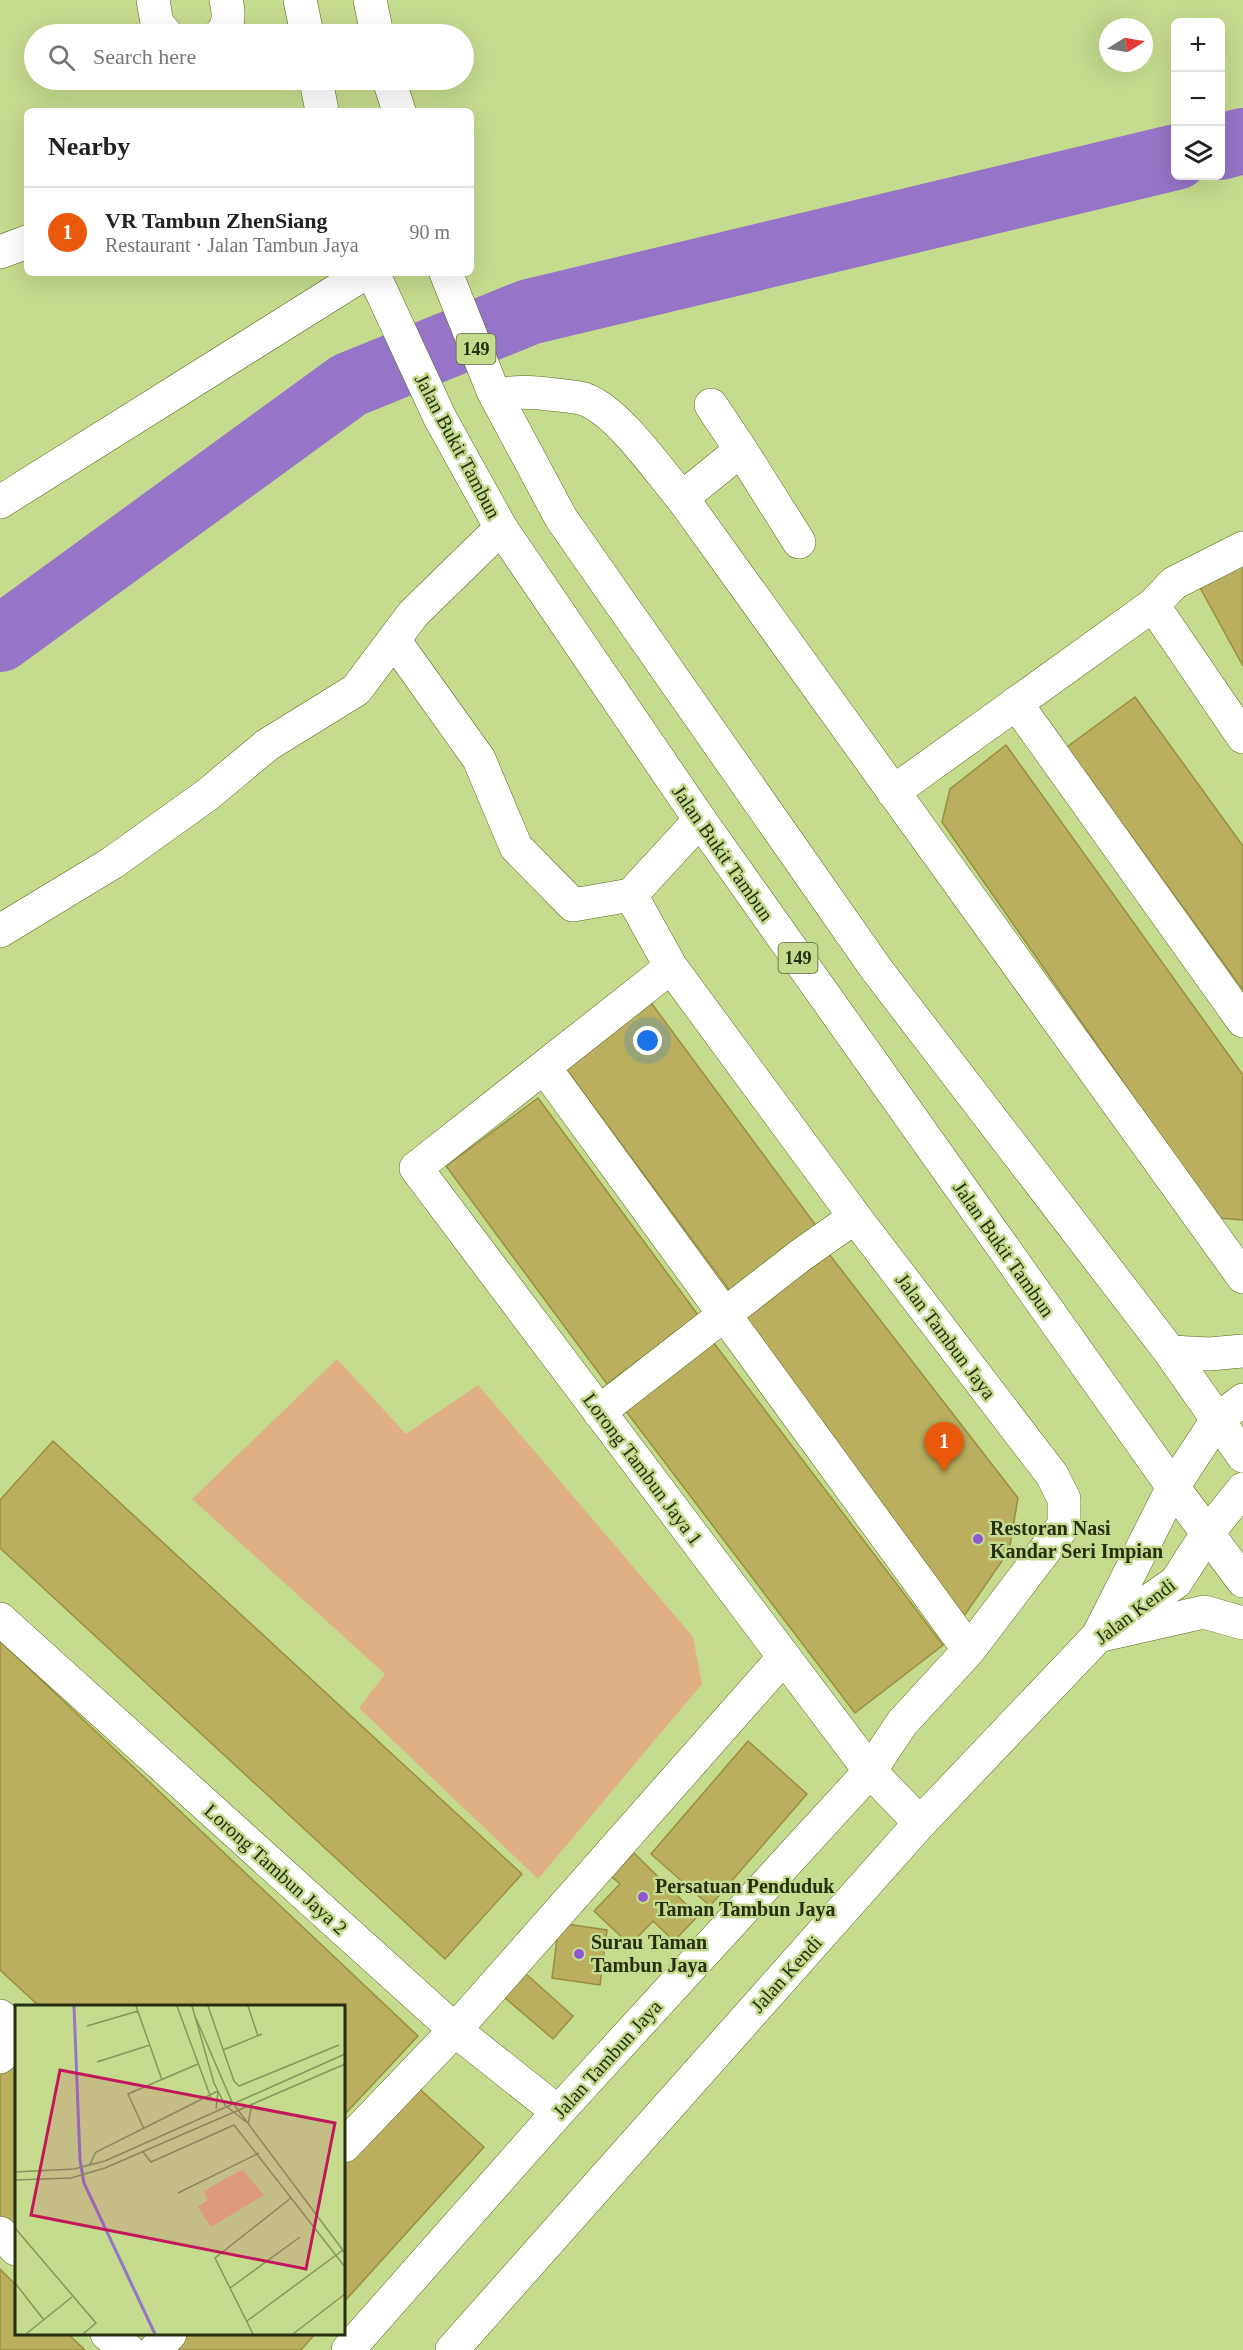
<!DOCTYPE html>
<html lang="en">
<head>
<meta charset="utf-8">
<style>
  :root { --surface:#fff; --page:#f6f6f6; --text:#222; --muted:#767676; --line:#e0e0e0; --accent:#ea580c }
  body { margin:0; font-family:"Times New Roman",serif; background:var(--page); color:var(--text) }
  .controls { position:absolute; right:18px; top:18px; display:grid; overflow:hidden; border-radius:9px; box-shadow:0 6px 24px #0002 }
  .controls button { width:54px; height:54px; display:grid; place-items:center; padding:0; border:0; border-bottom:2px solid var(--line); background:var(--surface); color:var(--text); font:30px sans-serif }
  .compass { position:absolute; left:1099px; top:18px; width:54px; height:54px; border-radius:50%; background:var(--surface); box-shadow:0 6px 24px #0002; rotate:79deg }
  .you { position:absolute; left:648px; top:1041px; width:21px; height:21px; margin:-15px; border:4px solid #fff; border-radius:50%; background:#1a73e8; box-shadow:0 0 0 9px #1a73e833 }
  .badge { display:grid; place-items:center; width:39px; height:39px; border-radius:50%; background:var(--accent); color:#fff; font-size:20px; font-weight:700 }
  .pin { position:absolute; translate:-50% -50px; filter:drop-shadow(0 2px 3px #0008) }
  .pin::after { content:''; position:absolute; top:32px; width:21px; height:18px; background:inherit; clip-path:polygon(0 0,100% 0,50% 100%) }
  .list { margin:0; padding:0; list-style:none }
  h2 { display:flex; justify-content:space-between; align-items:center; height:78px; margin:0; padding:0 24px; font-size:26px }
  h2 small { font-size:20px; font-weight:400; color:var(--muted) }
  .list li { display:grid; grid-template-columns:39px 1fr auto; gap:18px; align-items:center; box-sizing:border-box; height:90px; padding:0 24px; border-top:2px solid var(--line) }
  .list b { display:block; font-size:22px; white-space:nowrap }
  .list p { margin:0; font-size:20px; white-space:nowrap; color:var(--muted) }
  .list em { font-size:20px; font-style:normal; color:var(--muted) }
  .icon { flex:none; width:33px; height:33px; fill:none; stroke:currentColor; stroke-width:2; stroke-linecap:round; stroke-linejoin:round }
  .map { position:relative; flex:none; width:1243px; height:2350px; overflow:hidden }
  .search { position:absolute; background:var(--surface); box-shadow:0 6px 24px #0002; left:24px; top:24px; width:450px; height:66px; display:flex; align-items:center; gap:15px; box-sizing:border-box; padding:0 21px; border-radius:33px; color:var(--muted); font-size:22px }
  .panel { position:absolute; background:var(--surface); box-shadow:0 6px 24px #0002; left:24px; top:108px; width:450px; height:168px; border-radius:9px }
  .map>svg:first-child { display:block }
</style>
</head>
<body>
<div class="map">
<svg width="1243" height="2350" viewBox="0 0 1243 2350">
  <rect width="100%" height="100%" fill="#c5db8e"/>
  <path fill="#e1af84" d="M337,1359L406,1434L478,1385L693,1637L702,1684L538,1879L359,1708L385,1674L192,1499Z"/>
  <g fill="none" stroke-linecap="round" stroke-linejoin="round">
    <path stroke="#9674c7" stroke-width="66" d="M1220,147L1243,141
      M0,639L349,385L529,312L1176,157"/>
  </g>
  <path fill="#baaf5f" stroke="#998e3d" stroke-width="1.5" d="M1243,559V666L1198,584Z
    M1135,697L1243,846V990L1067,747Z
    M1006,745L1243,1075V1220L1218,1218L942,822L950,789Z
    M649,1000L817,1227L730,1291L563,1065Z
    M538,1098L698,1315L607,1384L446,1166Z
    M829,1254L1018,1498L1009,1551L964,1616L747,1318Z
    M707,1334L943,1645L855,1713L619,1402Z
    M53,1441L522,1874L445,1959L0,1548V1500Z
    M0,1641L418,2036L344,2115V2006H39L0,1970Z
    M748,1741L807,1794L710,1906L651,1854Z
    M634,1853L698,1916L674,1941L653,1921L630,1945L594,1911L620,1884L611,1876Z
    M559,1923L607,1930L600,1985L552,1978Z
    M525,1973L573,2016L553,2039L504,1997Z
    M16,2062V2231L0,2215V2064Z
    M414,2084L484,2147L344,2302V2162Z
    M0,2269L16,2285V2334H68L85,2350H0Z
    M189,2334H315L301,2350H174Z"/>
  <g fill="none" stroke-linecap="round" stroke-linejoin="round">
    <g stroke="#56681a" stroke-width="34">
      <path id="minor" d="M153,0L157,23L166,34
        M221,34C230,25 229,12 226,0
        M0,252L27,242
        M496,396C514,391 529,392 547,394C559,395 572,396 584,399C618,411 658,470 682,498L1243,1277
        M711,405L741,450
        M682,498L741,450L799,542
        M0,502L365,273
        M1153,605L1243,737
        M394,640L479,759L516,847L573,905L631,895L700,820
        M1016,703L1243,1021
        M893,792L1153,605L1174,583L1243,548
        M0,931L112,863L207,795L267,745L356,690L413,614L501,528
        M671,967L416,1168L870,1771L920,1823
        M544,1067L969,1650
        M599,1412L801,1255L855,1217
        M0,1619L455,2030L558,2112
        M1099,1634L1173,1487L1217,1420L1243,1400
        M0,2016L16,2031
        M0,2057L16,2040
        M344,2146L455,2030L784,1657
        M0,2233L16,2249
        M107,2334L128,2350
        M155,2350L170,2334
        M348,2350L558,2112L870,1771L902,1723L969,1650L1064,1525V1499L1052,1475L855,1217L671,967L631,895
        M452,2350L920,1823L1098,1636L1176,1582L1207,1534L1243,1489"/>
    </g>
    <g stroke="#56681a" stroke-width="34">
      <path id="major" d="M300,0L307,34
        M370,0L377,34
        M316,80L322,111
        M389,80L399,111
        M373,273L440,418L501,528L700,820L1173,1487L1243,1581
        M446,273L493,391L561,518L877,970L1170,1352L1243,1456
        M1170,1352L1210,1354L1243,1351
        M1098,1636L1204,1612L1243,1623"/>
    </g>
    <use href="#minor" stroke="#fff" stroke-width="33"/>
    <use href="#major" stroke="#fff" stroke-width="33"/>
  </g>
  <g fill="#8f59d2" stroke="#c5db8e" stroke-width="2">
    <circle cx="978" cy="1539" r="6"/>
    <circle cx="643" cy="1897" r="6"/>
    <circle cx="579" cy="1954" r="6"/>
  </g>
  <g text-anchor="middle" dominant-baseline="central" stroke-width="5" stroke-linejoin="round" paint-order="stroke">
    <g fill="#c5db8e" stroke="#566336" stroke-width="1.5">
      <rect x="456.5" y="334" width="39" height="30" rx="4.5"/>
      <rect x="778.5" y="943" width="39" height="30" rx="4.5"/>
    </g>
    <g font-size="18" font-weight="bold" fill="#272f10">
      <text x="476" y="349">149</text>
      <text x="798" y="958">149</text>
    </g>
    <g font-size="20" fill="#272f10" stroke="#c5db8e">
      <text transform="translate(458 446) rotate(62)">Jalan Bukit Tambun</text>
      <text transform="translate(723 853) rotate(55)">Jalan Bukit Tambun</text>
      <text transform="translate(1004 1249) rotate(55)">Jalan Bukit Tambun</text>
      <text transform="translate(946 1336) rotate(53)">Jalan Tambun Jaya</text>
      <text transform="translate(643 1469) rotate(53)">Lorong Tambun Jaya 1</text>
      <text transform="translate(1135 1611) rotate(-37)">Jalan Kendi</text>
      <text transform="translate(276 1869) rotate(42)">Lorong Tambun Jaya 2</text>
      <text transform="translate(786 1974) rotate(-48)">Jalan Kendi</text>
      <text transform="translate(607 2059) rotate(-48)">Jalan Tambun Jaya</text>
    </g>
    <g font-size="20" font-weight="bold" fill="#272f10" stroke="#c5db8e" text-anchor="start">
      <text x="990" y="1528">Restoran Nasi<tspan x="990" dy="23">Kandar Seri Impian</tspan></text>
      <text x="655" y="1886">Persatuan Penduduk<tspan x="655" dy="23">Taman Tambun Jaya</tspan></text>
      <text x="591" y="1942">Surau Taman<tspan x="591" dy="23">Tambun Jaya</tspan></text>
    </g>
  </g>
  <g transform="translate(15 2005)">
    <rect width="330" height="330" fill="#c5db8e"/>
    <path d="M224,166H229L249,190L196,222L183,202L193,195L189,186Z" fill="#e1af84"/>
    <path fill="none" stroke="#9674c7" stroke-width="3" d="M59,1L65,155L69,178L140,329"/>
    <path fill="none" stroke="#86965c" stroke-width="1.5" d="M121,1L147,75M162,1L196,93M177,1L199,78L210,100L231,117M193,1L219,76L224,81L324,40M233,1L243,31M180,11L217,97L330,248M72,21L123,6M208,45L247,29M82,57L135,40M201,104L203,86M233,119L237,99M129,124L113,89L183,59M128,147L136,157L219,120L330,262M74,161L81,147L203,86M0,167L59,164L90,156L330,49M0,175L56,173L90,163L330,59M163,188L244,148M0,223L81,318L68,329M0,278L29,315M215,283L285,232M232,316L328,245M11,329L57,292M238,329L200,253L276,193M278,329L330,289"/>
    <path fill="#c2185b" fill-opacity="0.15" stroke="#c2185b" stroke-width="3" d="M45,65L320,118L291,264L16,210Z"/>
    <rect width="330" height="330" fill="none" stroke="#272f10" stroke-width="3"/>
  </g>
</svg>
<div class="controls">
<button>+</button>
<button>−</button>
<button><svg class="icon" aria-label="layers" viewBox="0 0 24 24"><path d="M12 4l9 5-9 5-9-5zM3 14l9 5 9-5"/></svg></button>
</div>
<svg class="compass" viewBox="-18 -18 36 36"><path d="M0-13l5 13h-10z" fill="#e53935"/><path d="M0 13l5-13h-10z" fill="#767676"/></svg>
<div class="you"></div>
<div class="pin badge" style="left:944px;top:1472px">1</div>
<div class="search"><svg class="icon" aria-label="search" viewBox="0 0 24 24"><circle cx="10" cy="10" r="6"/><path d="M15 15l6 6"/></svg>Search here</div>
<section class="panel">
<h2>Nearby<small></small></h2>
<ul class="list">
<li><span class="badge">1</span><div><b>VR Tambun ZhenSiang</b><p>Restaurant · Jalan Tambun Jaya</p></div><em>90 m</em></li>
</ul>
</section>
</div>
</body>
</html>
